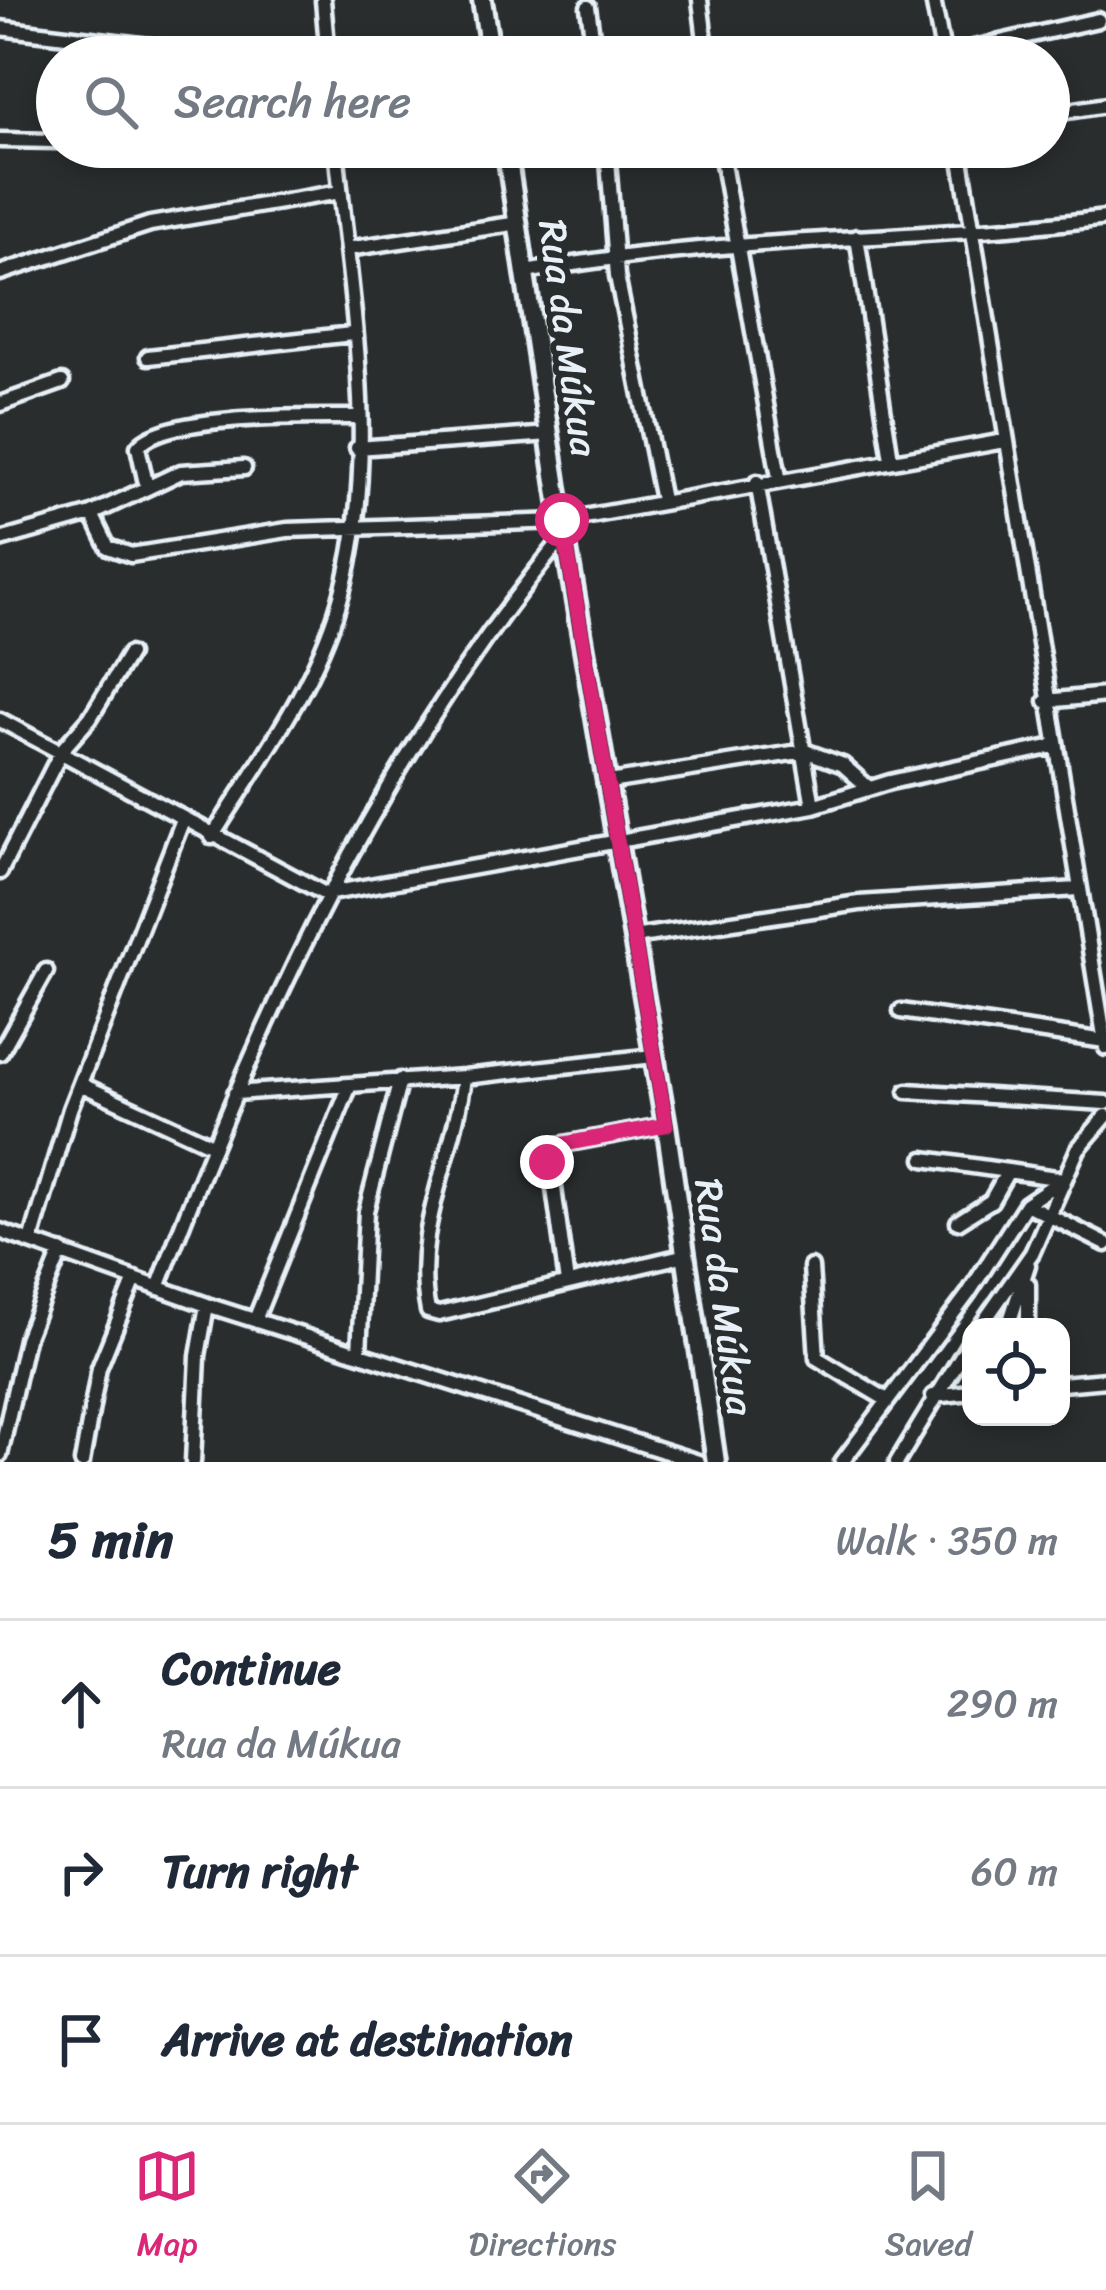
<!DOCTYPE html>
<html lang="en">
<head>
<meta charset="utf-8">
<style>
  :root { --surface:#fff; --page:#f2f2f3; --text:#1f2937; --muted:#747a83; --line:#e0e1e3; --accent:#db2777 }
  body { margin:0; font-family:Sriracha,sans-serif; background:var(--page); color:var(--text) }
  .controls { position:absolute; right:36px; bottom:36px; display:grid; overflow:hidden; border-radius:24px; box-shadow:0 6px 18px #0003 }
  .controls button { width:108px; height:108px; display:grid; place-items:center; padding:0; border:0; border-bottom:3px solid var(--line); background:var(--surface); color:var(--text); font:60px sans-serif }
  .stop { position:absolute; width:36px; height:36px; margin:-27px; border:9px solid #db2777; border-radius:50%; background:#fff }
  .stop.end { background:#db2777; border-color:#fff; box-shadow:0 3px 12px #0008 }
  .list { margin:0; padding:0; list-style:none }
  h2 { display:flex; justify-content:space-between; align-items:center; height:156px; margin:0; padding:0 48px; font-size:51px }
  h2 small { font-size:39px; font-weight:400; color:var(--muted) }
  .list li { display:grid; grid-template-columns:78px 1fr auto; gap:36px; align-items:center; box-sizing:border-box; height:168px; padding:0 48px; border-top:3px solid var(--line) }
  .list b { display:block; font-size:45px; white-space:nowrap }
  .list p { margin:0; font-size:39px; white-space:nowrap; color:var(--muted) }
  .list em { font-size:39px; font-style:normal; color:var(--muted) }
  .icon { flex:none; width:66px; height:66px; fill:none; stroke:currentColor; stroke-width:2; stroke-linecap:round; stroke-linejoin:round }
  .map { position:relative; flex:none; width:1106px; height:1462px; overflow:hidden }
  .search { position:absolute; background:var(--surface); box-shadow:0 6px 18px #0003; left:36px; right:36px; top:36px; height:132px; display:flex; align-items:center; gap:30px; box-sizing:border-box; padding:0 42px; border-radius:66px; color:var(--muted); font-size:45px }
  .sheet { height:660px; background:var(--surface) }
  nav { display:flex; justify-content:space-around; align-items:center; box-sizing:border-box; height:168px; border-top:3px solid var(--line); background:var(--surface); font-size:33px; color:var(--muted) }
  nav a { display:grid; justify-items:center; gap:6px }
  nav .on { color:var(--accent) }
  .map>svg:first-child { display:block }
</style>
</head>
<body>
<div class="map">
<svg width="1106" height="1462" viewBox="0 0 1106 1462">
  <rect width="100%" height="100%" fill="#2a2d2e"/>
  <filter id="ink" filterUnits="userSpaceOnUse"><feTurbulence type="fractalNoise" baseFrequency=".00833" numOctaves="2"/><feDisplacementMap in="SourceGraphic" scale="24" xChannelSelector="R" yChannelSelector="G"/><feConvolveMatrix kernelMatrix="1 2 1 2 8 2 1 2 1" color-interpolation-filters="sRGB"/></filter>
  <g filter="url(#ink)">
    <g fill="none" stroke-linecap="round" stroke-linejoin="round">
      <g stroke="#e8f1f8" stroke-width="21">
        <path id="street" d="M323,0L328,57
          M700,0L707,57
          M933,0L944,57
          M588,7L595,57
          M0,28L199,52L249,50
          M943,55L1098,20
          M1049,114L1106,105
          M0,140L57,141
          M607,147L617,276L662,500
          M720,147L779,477
          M959,147L1106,1048
          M857,237L891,459
          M347,249L519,223
          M526,272C718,236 913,242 1106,218
          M0,273L150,224L340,192
          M148,357L352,334
          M0,404L62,382
          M357,448L550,434
          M757,482L813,806
          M147,488L181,472L244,468
          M92,514L108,547L131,555L287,530L562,521L1004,441
          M0,540L92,514L147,488L138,447C162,413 315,417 358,417
          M1046,701L1106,695
          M0,720L325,894L813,806L890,782L1054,746
          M609,782L805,751L843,765L869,788
          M212,837C258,763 314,688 339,603C383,459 349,293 336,147
          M0,872L62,750L90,718L129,654
          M633,937L859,903L1078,889
          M901,1011L1105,1041
          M0,1053L46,971
          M464,1077C455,1157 411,1228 428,1311L439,1314L686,1255
          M80,1084L212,1145
          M907,1091L1106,1103
          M235,1093L464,1077L654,1056
          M924,1159L1063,1179
          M1026,1204L1106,1244
          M958,1222L991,1201L1008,1171
          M0,1231L207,1305L698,1462
          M31,1241L70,1109L182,822
          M811,1267L817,1358L887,1400
          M567,1283L549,1152L559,1145L666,1125
          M1028,1284V1327
          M158,1288C260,1016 378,761 565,535
          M255,1320L350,1085
          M980,1327L1032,1253L1078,1149L1106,1116
          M1008,1327L1028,1265
          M359,1353L366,1211L400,1080
          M1061,1384L1106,1380
          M933,1396L971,1392
          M0,1455L26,1339L61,1252
          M82,1462L99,1368L135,1279
          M193,1462L198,1356L207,1305
          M842,1462L968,1294L1026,1204L1063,1179
          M897,1462L971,1340"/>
      </g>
      <g stroke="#e8f1f8" stroke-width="26">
        <path id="secondary" d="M482,0L491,57
          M506,147L562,521L666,1125L716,1462"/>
      </g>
      <use href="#street" stroke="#2a2d2e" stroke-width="12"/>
      <use href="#secondary" stroke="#2a2d2e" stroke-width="16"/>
    </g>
  </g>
  <g fill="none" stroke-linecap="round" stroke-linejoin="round" filter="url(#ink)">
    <path stroke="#db2777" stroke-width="15" d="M547,1162L559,1145L666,1125L562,520"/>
  </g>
  <g text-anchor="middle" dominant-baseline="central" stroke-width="12" stroke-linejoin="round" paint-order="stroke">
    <g font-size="39" fill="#e8f1f8" stroke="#2a2d2e">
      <text transform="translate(569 338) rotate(82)">Rua da Múkua</text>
      <text transform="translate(725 1297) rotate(82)">Rua da Múkua</text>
    </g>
  </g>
</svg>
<div class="controls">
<button><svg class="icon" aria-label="locate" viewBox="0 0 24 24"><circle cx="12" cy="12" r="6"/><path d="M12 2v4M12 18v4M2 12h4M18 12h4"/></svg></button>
</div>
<div class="stop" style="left:562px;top:520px"></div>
<div class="stop end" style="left:547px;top:1162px"></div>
<div class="search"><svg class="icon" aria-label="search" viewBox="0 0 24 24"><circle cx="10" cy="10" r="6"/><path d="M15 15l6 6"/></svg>Search here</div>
</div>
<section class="sheet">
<h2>5 min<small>Walk · 350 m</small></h2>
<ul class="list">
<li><svg class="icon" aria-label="ahead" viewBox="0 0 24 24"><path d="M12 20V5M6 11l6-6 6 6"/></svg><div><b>Continue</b><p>Rua da Múkua</p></div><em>290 m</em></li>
<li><svg class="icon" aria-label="right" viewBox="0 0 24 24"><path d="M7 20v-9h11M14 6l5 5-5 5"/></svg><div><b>Turn right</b></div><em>60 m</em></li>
<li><svg class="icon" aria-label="arrive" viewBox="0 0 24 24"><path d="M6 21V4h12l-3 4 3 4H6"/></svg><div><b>Arrive at destination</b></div></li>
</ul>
</section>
<nav>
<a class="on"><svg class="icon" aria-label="map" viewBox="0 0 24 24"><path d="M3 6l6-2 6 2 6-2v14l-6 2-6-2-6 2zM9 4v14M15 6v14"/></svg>Map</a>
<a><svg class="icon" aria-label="directions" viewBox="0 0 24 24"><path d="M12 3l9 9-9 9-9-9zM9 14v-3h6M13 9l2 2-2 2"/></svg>Directions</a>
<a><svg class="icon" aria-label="saved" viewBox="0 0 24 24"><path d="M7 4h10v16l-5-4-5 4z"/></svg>Saved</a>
</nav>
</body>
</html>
